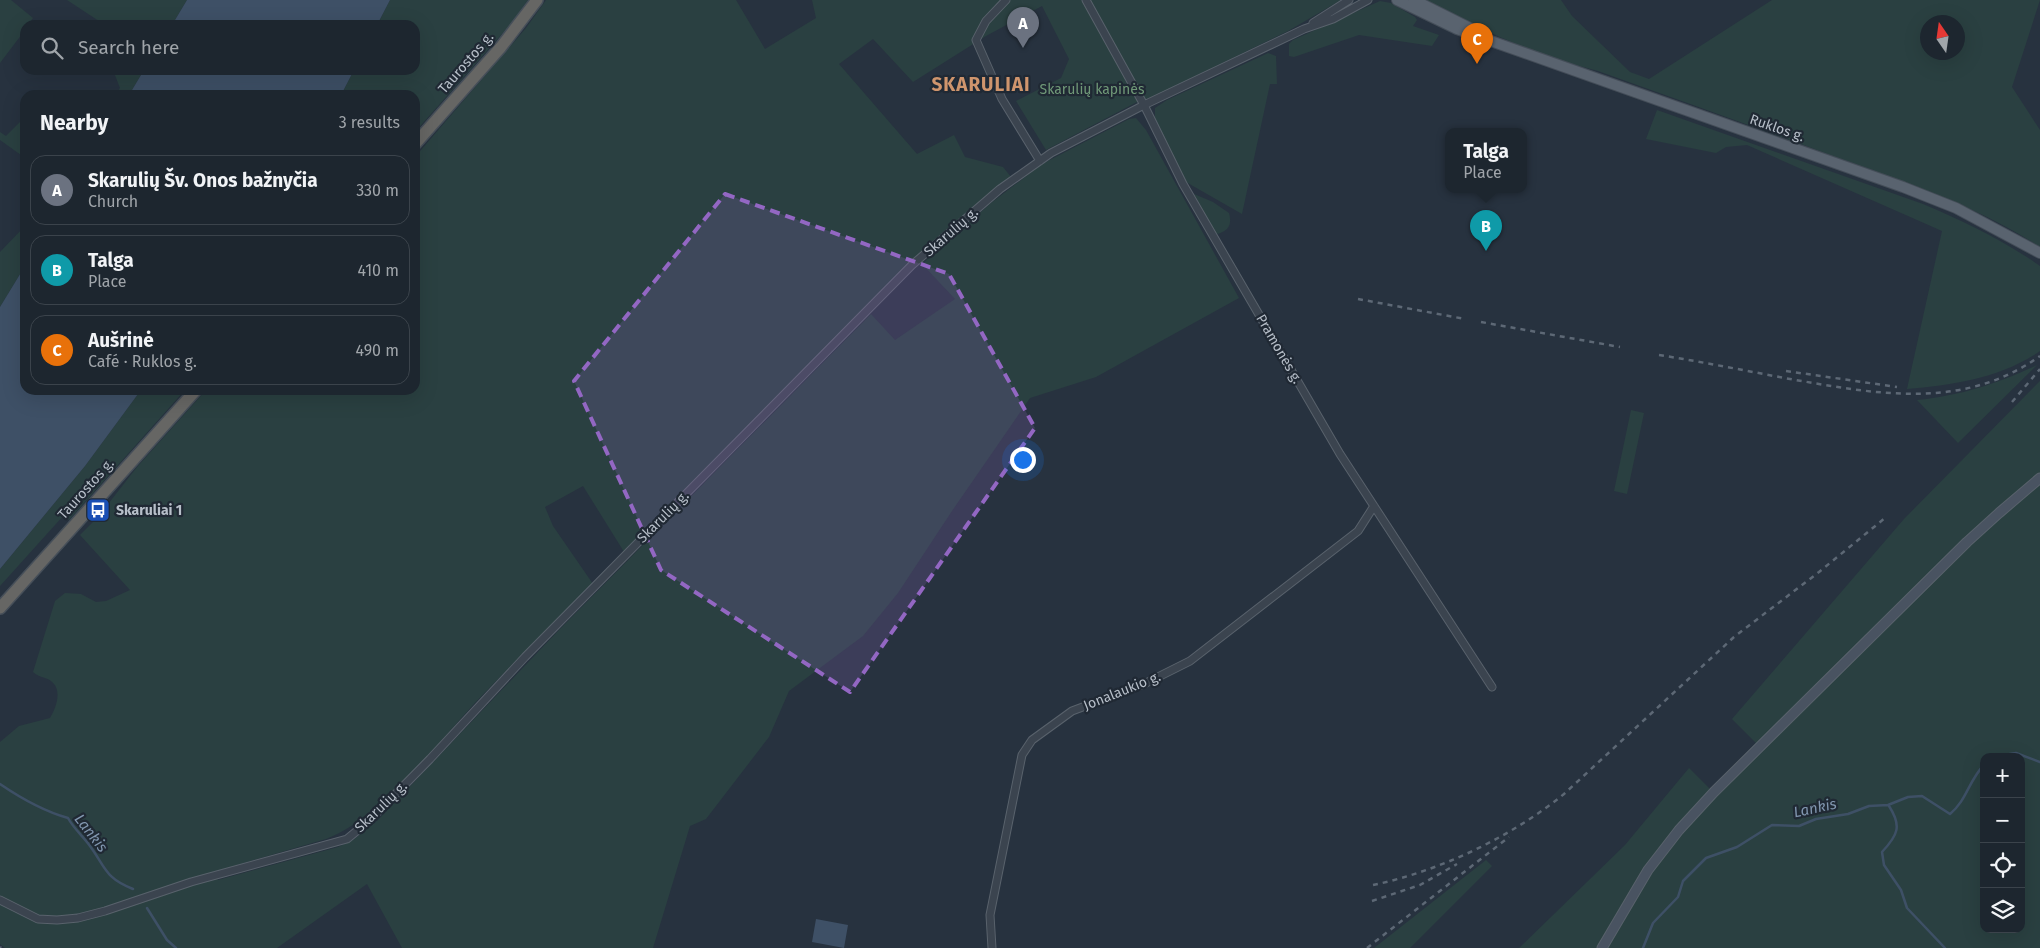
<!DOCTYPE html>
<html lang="en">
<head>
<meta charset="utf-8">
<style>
  :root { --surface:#1d262f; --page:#2a323b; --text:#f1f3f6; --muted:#a0a5aa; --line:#3b434b; --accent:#d93025 }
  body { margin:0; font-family:"Fira Sans",sans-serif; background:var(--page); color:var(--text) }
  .controls { position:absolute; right:15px; bottom:15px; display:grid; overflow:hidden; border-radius:10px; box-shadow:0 5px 20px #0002 }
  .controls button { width:45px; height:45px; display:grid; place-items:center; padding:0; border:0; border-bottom:1px solid var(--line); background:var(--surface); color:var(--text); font:25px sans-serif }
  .compass { position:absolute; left:1920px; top:15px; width:45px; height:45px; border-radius:50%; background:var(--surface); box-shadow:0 5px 20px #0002; rotate:347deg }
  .you { position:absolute; left:1022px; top:459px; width:18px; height:18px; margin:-12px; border:4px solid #fff; border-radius:50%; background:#1a73e8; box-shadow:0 0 0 8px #1a73e833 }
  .badge { display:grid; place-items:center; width:32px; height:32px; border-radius:50%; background:var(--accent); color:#fff; font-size:16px; font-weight:700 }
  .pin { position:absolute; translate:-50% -41px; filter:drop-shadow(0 1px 2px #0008) }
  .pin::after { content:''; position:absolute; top:26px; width:18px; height:15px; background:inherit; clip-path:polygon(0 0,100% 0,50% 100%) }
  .popup { position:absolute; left:1445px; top:128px; width:82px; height:65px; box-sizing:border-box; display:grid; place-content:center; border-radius:10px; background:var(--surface); filter:drop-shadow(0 1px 4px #0005); font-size:16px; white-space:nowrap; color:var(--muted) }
  .popup b { font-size:19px; color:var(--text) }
  .popup::after { content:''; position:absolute; left:50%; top:100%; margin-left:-10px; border:10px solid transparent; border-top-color:var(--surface) }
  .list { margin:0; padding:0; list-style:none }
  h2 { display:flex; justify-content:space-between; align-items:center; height:65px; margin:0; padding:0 20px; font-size:21px }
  h2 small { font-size:16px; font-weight:400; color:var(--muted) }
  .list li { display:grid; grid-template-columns:32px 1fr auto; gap:15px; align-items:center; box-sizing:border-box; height:70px; margin:0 10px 10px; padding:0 10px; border:1px solid var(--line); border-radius:15px }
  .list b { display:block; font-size:19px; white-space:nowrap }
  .list p { margin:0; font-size:16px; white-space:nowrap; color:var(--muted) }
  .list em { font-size:16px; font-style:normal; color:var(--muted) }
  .icon { flex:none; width:28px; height:28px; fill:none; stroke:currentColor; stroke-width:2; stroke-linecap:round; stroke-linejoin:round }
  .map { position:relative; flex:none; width:2040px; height:948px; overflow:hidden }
  .search { position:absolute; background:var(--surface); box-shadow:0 5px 20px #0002; left:20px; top:20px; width:400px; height:55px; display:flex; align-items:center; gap:12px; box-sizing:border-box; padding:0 18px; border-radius:15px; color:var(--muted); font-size:19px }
  .panel { position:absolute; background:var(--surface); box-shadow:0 5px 20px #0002; left:20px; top:90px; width:400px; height:305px; border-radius:15px }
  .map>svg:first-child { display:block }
</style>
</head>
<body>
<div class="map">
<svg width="2040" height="948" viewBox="0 0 2040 948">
  <rect width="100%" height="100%" fill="#27323f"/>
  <path fill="#2a4041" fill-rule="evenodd" d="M0,0H11L33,18L28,25H25V30L0,63Z
    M67,0H187L172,25H105Z
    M390,0H528L510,25L415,132V95H341L354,70H415V25H377Z
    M546,0H736L765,49L816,18L812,0H1341L1288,31L1153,97L1137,102L1046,150L1016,101L1061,78L1069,59L1042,6L986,36L913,82L873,39L839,64L917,154L954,135L965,157L1003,167L1011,177L975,206L626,555L583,486L545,507L553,526L593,584C552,624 512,664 473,705C433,749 381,818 326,839L213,872L218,880L338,847L353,840L378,820L557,632L871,314L895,340L955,299L922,264L991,203L1042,164L1129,119L1136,118L1146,130L1239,298L1096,377L1030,398L952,511L898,593L863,636L789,691L769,737L706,819L690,826L653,948H402L367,884L277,948H5L0,944V742L19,726L50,718C56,708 63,690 51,681C46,677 40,678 33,672L55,601L65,593L81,594L96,602L106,601L130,590L80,535L98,517L137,467L206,390H415V157L526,28Z
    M1423,0H1561L1572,16L1630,72L1649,79L1772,0H2040L2012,87L2040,130V247C1977,206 1903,181 1833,156C1755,127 1676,99 1598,71C1537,56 1479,29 1423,0ZM1928,22H1958V52H1928Z
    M1380,1L1391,3L1415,17L1417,20L1413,26L1439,35L1432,46L1359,35L1294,57L1289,56V44L1293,40Z
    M1268,53L1276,56L1277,84H1270L1242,214L1186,182L1155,121V108L1167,100Z
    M113,70H144L129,95H115L120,88Z
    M1657,110L1923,204C1965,222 2003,240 2040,266V351C2001,378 1953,385 1907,389L1942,231L1747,145L1726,147L1716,153L1646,139Z
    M25,117V160L21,155L0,140V132L6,136Z
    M1194,194L1213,202L1229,213C1232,225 1229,230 1218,234L1214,232Z
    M25,226V266L0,307V252Z
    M2037,365L1958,443L1917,400C1962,395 1996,384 2037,365Z
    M2040,381V948H1519L1625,845L1689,768L1710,789L1756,743L1732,719L1904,519ZM1984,757H2021V929H1984Z
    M141,390H185L69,520L64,515L0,586V569L85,466Z
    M1631,410L1644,413L1627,494L1614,491Z
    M1486,860L1492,866L1410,948H1374Z"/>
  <path fill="#3e5066" d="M187,0H390L377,25H172Z
    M144,70H354L341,95H129Z
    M25,266V390H141L85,466L0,569V307Z
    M816,919L848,925L844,948L812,942Z"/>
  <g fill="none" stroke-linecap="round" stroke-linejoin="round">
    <path stroke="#3e5066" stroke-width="2.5" d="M1992,757L2016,753L2040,762
      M0,784C22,799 43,811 68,818C74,829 83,836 90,846C106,868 105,878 133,889
      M1889,806C1902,826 1898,835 1882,852L1884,865L1901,890L1907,908L1945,948
      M147,908L167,940L176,948
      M1643,948L1653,923L1678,897L1683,881L1706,858L1737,847L1772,825L1799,826L1816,819L1848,814L1869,806L1888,805L1908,797L1922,796L1950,814C1967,800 1969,780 1984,765"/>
    <g stroke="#59626c" stroke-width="9">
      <path id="minor" d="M1006,0L986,21L976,40L1002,99L1040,161
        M1086,0L1144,105L1183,184L1340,454L1492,687
        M1313,23L1349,0
        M0,900L38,919L57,920L78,918L105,911L191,882L347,839L369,821L430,759L525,657L912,265L1000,189L1051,153L1144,105L1304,29L1333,19L1368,0
        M992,948L990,915L1022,755L1032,740L1072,711L1144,684L1190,661L1358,531L1374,506"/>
    </g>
    <g stroke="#59626c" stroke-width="11">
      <path id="secondary" d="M1602,948L1648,870L1679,830L1714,792L1967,542L1999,513L2040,478"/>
    </g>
    <g stroke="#444d58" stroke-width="12">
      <path id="primary" d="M1397,0L1457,29L1903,187L1956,208L2040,253
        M1414,0L1472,29"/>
    </g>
    <g stroke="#464f59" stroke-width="14">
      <path id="trunk" d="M415,144L501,47L537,0
        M0,608L196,390"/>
    </g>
    <use href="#minor" stroke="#3b444f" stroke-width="7"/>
    <use href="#secondary" stroke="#495361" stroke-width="9"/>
    <use href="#primary" stroke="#59636f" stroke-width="10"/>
    <use href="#trunk" stroke="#666664" stroke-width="11"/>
    <path stroke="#5d6875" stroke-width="2.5" stroke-dasharray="5 5" stroke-linecap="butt" d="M1358,299L1465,319
      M1481,322L1620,347
      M1659,355C1703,362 1747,371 1790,379C1876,394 1963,411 2040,356
      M1786,371L1897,387
      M2012,402L2040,369
      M1373,885C1440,871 1511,837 1564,794L1734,637L1819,572L1885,518
      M1372,901L1420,885L1457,864
      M0,947L1,948
      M1367,948L1509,837"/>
  </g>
  <path fill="#9367c3" fill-opacity="0.2" stroke="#9367c3" stroke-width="4" stroke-dasharray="10 6" stroke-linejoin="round" d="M725,194L949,274L1035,428L850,692L661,570L574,381Z"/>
  <defs>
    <g id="bus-square" transform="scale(1.25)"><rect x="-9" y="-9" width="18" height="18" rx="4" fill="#1a4fb4" stroke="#202934"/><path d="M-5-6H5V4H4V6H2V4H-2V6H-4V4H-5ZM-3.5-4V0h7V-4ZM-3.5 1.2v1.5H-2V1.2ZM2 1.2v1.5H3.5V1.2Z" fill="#fff"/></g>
  </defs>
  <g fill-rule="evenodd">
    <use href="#bus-square" x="98" y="510"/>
  </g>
  <g text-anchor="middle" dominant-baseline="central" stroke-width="4.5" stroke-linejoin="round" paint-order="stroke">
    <g font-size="14" fill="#b7bfc9" stroke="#202934">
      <text transform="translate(466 63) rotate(-49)">Taurostos g.</text>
      <text transform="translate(1777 128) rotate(19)">Ruklos g.</text>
      <text transform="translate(951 232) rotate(-41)">Skarulių g.</text>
      <text transform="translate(1279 349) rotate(60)">Pramonės g.</text>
      <text transform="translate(86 489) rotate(-48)">Taurostos g.</text>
      <text transform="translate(663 517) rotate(-45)">Skarulių g.</text>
      <text transform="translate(1122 691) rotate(-22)">Jonalaukio g.</text>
      <text transform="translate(381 807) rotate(-44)">Skarulių g.</text>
    </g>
    <g font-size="14" fill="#709978" stroke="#202934">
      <text x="1092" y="89">Skarulių kapinės</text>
    </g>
    <g font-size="14" font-weight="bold" fill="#b7bfc9" stroke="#202934" text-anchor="start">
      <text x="116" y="510">Skaruliai 1</text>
    </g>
    <g font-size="15" font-style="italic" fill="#8196af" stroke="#202934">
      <text transform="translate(1815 808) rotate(-12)">Lankis</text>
      <text transform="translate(91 833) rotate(52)">Lankis</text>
    </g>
    <g font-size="19" font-weight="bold" letter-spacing="1" fill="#cf956d" stroke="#202934">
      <text x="981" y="84">SKARULIAI</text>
    </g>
  </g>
</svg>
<div class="controls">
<button>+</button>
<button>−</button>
<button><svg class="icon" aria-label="locate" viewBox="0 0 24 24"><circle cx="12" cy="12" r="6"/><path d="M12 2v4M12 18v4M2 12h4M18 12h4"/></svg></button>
<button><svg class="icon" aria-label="layers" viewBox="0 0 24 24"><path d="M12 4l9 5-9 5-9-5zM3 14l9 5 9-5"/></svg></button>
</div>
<svg class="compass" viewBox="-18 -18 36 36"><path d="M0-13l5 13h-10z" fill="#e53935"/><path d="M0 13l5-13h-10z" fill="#a0a5aa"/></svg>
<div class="you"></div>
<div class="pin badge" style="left:1023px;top:48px;background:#6b7280">A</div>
<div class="pin badge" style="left:1486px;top:251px;background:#0f9aa8">B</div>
<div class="popup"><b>Talga</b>Place</div>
<div class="pin badge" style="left:1477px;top:64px;background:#e8710a">C</div>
<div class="search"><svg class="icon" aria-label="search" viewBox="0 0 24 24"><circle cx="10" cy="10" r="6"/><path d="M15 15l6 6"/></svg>Search here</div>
<section class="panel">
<h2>Nearby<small>3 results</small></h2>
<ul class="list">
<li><span class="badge" style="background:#6b7280">A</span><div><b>Skarulių Šv. Onos bažnyčia</b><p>Church</p></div><em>330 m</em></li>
<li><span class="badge" style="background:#0f9aa8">B</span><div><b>Talga</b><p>Place</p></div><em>410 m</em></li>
<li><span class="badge" style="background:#e8710a">C</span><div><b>Aušrinė</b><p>Café · Ruklos g.</p></div><em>490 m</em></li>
</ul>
</section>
</div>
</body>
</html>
